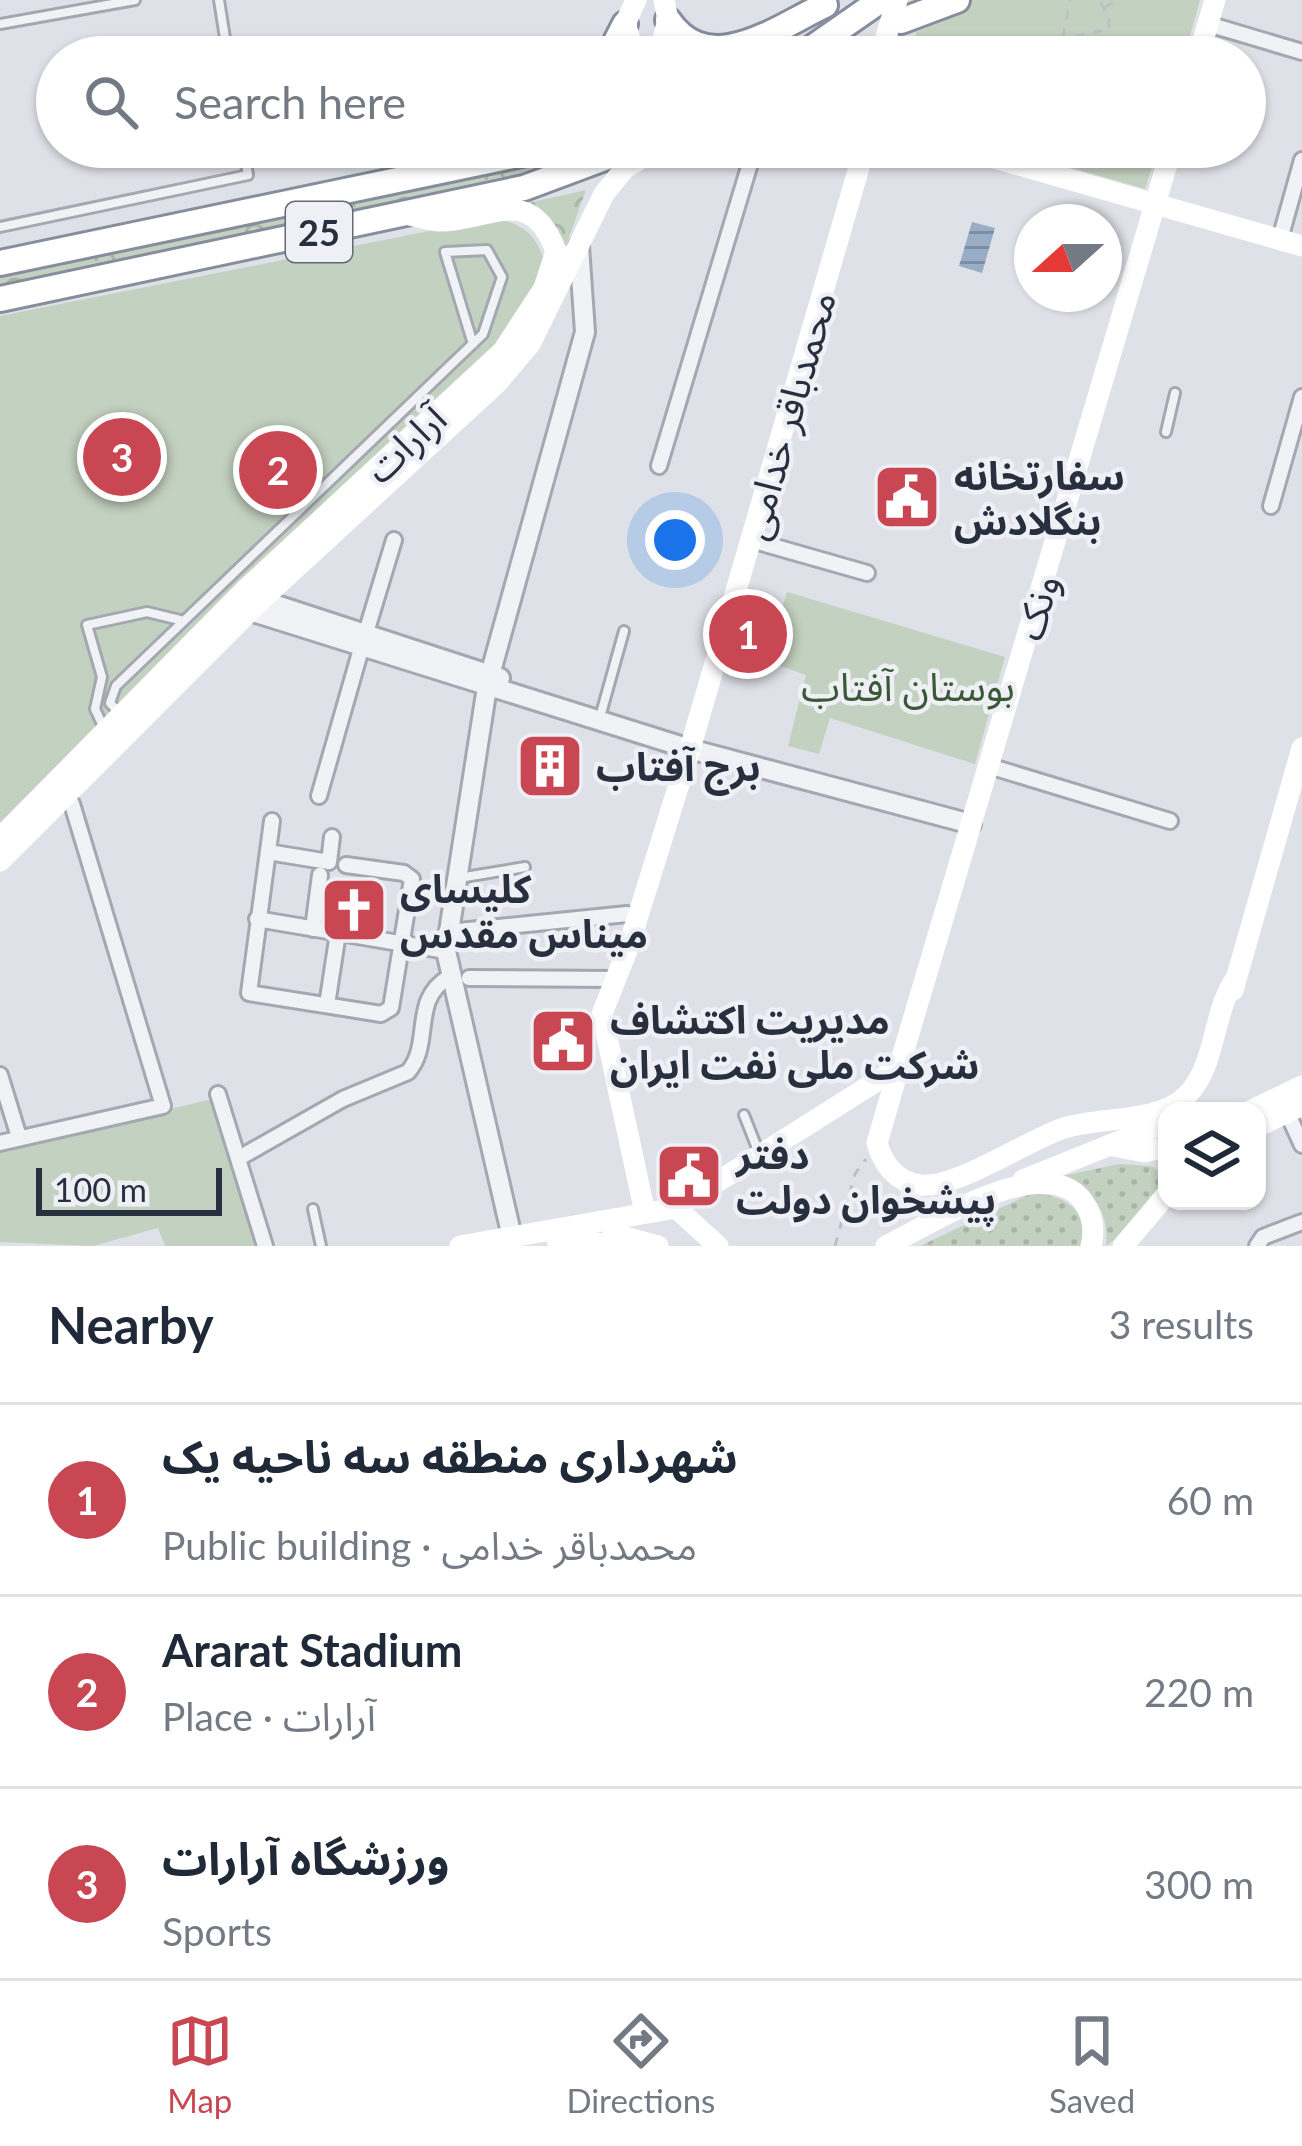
<!DOCTYPE html>
<html lang="en">
<head>
<meta charset="utf-8">
<style>
  :root { --surface:#fff; --page:#f2f2f3; --text:#1f2937; --muted:#747a83; --line:#e0e1e3; --accent:#c94753 }
  body { margin:0; font-family:Lato,"Noto Sans Arabic",sans-serif; background:var(--page); color:var(--text) }
  .controls { position:absolute; right:36px; bottom:36px; display:grid; overflow:hidden; border-radius:24px; box-shadow:0 3px 9px #0004 }
  .controls button { width:108px; height:108px; display:grid; place-items:center; padding:0; border:0; border-bottom:3px solid var(--line); background:var(--surface); color:var(--text); font:60px sans-serif }
  .compass { position:absolute; left:1014px; top:204px; width:108px; height:108px; border-radius:50%; background:var(--surface); box-shadow:0 3px 9px #0004; rotate:249deg }
  .scale { position:absolute; left:36px; bottom:30px; width:186px; box-sizing:border-box; padding-left:12px; border:6px solid #282f3e; border-top:0; font-size:33px; line-height:42px; white-space:nowrap; color:#282f3e; -webkit-text-stroke:9px #eef0f5; paint-order:stroke }
  .you { position:absolute; left:675px; top:540px; width:42px; height:42px; margin:-30px; border:9px solid #fff; border-radius:50%; background:#1a73e8; box-shadow:0 0 0 18px #1a73e833 }
  .badge { display:grid; place-items:center; width:78px; height:78px; border-radius:50%; background:var(--accent); color:#fff; font-size:39px; font-weight:700 }
  .pin { position:absolute; translate:-50% -50%; border:6px solid #fff; box-shadow:0 3px 12px #0006 }
  .list { margin:0; padding:0; list-style:none }
  h2 { display:flex; justify-content:space-between; align-items:center; height:156px; margin:0; padding:0 48px; font-size:51px }
  h2 small { font-size:39px; font-weight:400; color:var(--muted) }
  .list li { display:grid; grid-template-columns:78px 1fr auto; gap:36px; align-items:center; box-sizing:border-box; height:192px; padding:0 48px; border-top:3px solid var(--line) }
  .list b { display:block; font-size:45px; white-space:nowrap }
  .list p { margin:0; font-size:39px; white-space:nowrap; color:var(--muted) }
  .list em { font-size:39px; font-style:normal; color:var(--muted) }
  .icon { flex:none; width:66px; height:66px; fill:none; stroke:currentColor; stroke-width:2; stroke-linecap:round; stroke-linejoin:round }
  .map { position:relative; flex:none; width:1302px; height:1246px; overflow:hidden }
  .search { position:absolute; background:var(--surface); box-shadow:0 3px 9px #0004; left:36px; right:36px; top:36px; height:132px; display:flex; align-items:center; gap:30px; box-sizing:border-box; padding:0 42px; border-radius:66px; color:var(--muted); font-size:45px }
  .sheet { height:732px; background:var(--surface) }
  nav { display:flex; justify-content:space-around; align-items:center; box-sizing:border-box; height:168px; border-top:3px solid var(--line); background:var(--surface); font-size:33px; color:var(--muted) }
  nav a { display:grid; justify-items:center; gap:6px }
  nav .on { color:var(--accent) }
  .map>svg:first-child { display:block }
</style>
</head>
<body>
<div class="map">
<svg width="1302" height="1246" viewBox="0 0 1302 1246">
  <defs>
    <pattern id="grass-dots" width="8" height="8" patternUnits="userSpaceOnUse" patternTransform="scale(3)"><rect width="8" height="8" fill="#c3d1c0"/><path d="M2 2h.1M6 6h.1" fill="none" stroke="#a8b4a6" stroke-width="1.8" stroke-linecap="round"/></pattern>
    <pattern id="forest-crowns" width="20" height="18" patternUnits="userSpaceOnUse" patternTransform="scale(3)"><rect width="20" height="18" fill="#c3d1c0"/><path d="M2 6a3 3 0 1 1 6 0M12 15a3 3 0 1 1 6 0" fill="none" stroke="#a8b4a6"/></pattern>
    <pattern id="water-rules" width="6" height="5" patternUnits="userSpaceOnUse" patternTransform="scale(3)"><rect width="6" height="5" fill="#9aadc6"/><path d="M0 2.5h6" fill="none" stroke="#7e8da2"/></pattern>
  </defs>
  <rect width="100%" height="100%" fill="#dee1e7"/>
  <path fill="url(#grass-dots)" d="M1119,1164L1151,1166L1167,1177L1125,1232L1106,1246C1110,1211 1091,1186 1058,1177Z
    M1032,1193C1064,1195 1090,1209 1081,1246H920Z"/>
  <path fill="url(#forest-crowns)" d="M585,147H611L582,161L401,204L0,285V275L445,185Z
    M586,190L563,254L523,204Z"/>
  <path fill="#c3d1c0" d="M969,0H1200L1184,57H939L941,49L916,44V32L944,21Z
    M1001,147H1158L1145,189Z
    M495,218C526,225 537,236 546,266L499,347L0,827V316Z
    M787,592L1005,657L975,764L830,718L819,754L788,746L806,675L766,661Z
    M213,1099L259,1246H165L158,1228L93,1246L0,1242V1149Z"/>
  <path fill="url(#water-rules)" d="M972,222L995,228L982,273L959,266Z"/>
  <g fill="none" stroke-linecap="round" stroke-linejoin="round">
    <g stroke="#a4a8b1" stroke-width="14">
      <path id="service" d="M219,0L228,57
        M0,24L135,0
        M0,227L248,175L243,147
        M1166,432L1175,393
        M602,710L624,631
        M120,714L110,703L116,686L483,334L502,277L487,250L445,252L473,344
        M103,726L95,709L102,677L87,625L147,612L180,620
        M459,878L525,867
        M744,1115L759,1153
        M313,1209L321,1246"/>
    </g>
    <g stroke="#a4a8b1" stroke-width="20">
      <path id="minor" d="M1208,24L1302,52
        M1280,239L1302,160
        M659,466L755,147
        M1271,506L1302,397
        M751,540L867,573
        M365,636L394,540
        M989,766L1170,821
        M319,796L361,649
        M272,821L249,993L381,1014L391,1008L412,879L404,873L346,865
        M268,852L329,862L332,837
        M257,919L446,951
        M313,929L320,875
        M449,932L627,914
        M469,978L614,979
        M327,1005L338,933
        M0,1075L19,1137
        M218,1094L265,1246
        M1287,1112L1302,1145
        M0,1143L163,1106L72,804
        M239,1158L343,1099L408,1072C433,1043 410,1000 449,977
        M1257,1246L1263,1237L1302,1222"/>
    </g>
    <g stroke="#a4a8b1" stroke-width="24">
      <path id="tertiary" d="M261,600L500,678
        M250,611L690,749L971,824
        M490,675L585,332L579,246
        M487,687L446,951L512,1237"/>
    </g>
    <g stroke="#868e9d" stroke-width="30">
      <path id="trunk" d="M668,20C709,80 776,28 825,5
        M901,21L957,0
        M608,57L625,24
        M799,57L881,0
        M0,263L556,147
        M0,299L524,188L634,147"/>
    </g>
    <path stroke="#bdbfc6" stroke-width="3" stroke-dasharray="9 9" stroke-linecap="butt" d="M1105,7L1118,0
      M1063,37L1070,0
      M1058,40L1109,29V16L1099,0
      M1040,57L1055,42
      M835,1246L855,1174L866,1159"/>
    <use href="#service" stroke="#f1f2f6" stroke-width="8"/>
    <use href="#minor" stroke="#f1f2f6" stroke-width="14"/>
    <use href="#tertiary" stroke="#f1f2f6" stroke-width="18"/>
    <path stroke="#fff" stroke-width="21" d="M636,0L625,24L633,48L644,52L661,46L668,20L664,0
      M880,57L897,0
      M1198,57L1215,0
      M956,147L1302,246
      M1172,147L899,1067L877,1143C883,1164 896,1182 920,1185C955,1190 1027,1140 1064,1128C1100,1116 1159,1124 1187,1095C1217,1065 1212,1012 1236,978
      M0,838L246,589L503,351L544,288L556,251C530,181 488,222 439,221C430,220 419,217 410,215
      M0,861L261,600L497,383L530,344L604,194L625,168L661,147
      M1233,990L1302,748
      M1250,1111L1302,1086
      M1257,1127L1302,1105
      M1109,1145L1144,1152L1167,1147
      M1023,1180L1167,1122
      M676,1208L718,1246
      M645,1213L602,1014L628,948L690,749L865,147
      M613,1234L658,1246
      M557,1240L628,1246
      M460,1246L676,1208L899,1067
      M886,1246C930,1225 1044,1149 1083,1201C1093,1215 1095,1230 1091,1246
      M1123,1246L1167,1194"/>
    <use href="#trunk" stroke="#fff" stroke-width="24"/>
  </g>
  <defs>
    <g id="civic-square" transform="scale(3.45)"><rect x="-9" y="-9" width="18" height="18" rx="4" fill="#c94753" stroke="#eef0f5"/><path d="M-.6-6.5H3V-4.5H.6V-3L4-1V1h2V6H-6V1h2V-1L-.6-3ZM-1.2 2.5V6h2.4V2.5Z" fill="#fff"/></g>
    <g id="building-square" transform="scale(3.45)"><rect x="-9" y="-9" width="18" height="18" rx="4" fill="#c94753" stroke="#eef0f5"/><path d="M-4-6H4V6H1V3H-1V6H-4ZM-2.5-4.3h1.7v1.8h-1.7ZM.8-4.3h1.7v1.8H.8ZM-2.5-1h1.7V.8h-1.7ZM.8-1h1.7V.8H.8Z" fill="#fff"/></g>
    <g id="church-square" transform="scale(3.45)"><rect x="-9" y="-9" width="18" height="18" rx="4" fill="#c94753" stroke="#eef0f5"/><path d="M-1.2-6h2.4v3.5h3.3v2.4h-3.3V6h-2.4V-.1h-3.3v-2.4h3.3Z" fill="#fff"/></g>
  </defs>
  <g fill-rule="evenodd">
    <use href="#civic-square" x="907" y="497"/>
    <use href="#building-square" x="550" y="766"/>
    <use href="#church-square" x="354" y="910"/>
    <use href="#civic-square" x="563" y="1041"/>
    <use href="#civic-square" x="689" y="1176"/>
  </g>
  <g text-anchor="middle" dominant-baseline="central" stroke-width="9" stroke-linejoin="round" paint-order="stroke">
    <rect fill="#eef0f5" stroke="#636975" stroke-width="3" x="286" y="202" width="66" height="60" rx="9"/>
    <g font-size="36" font-weight="bold" fill="#282f3e">
      <text x="319" y="232">25</text>
    </g>
    <g font-size="39" fill="#282f3e" stroke="#eef0f5">
      <text transform="translate(787 415) rotate(-74)">محمدباقر خدامی</text>
      <text transform="translate(405 443) rotate(-43)">آرارات</text>
      <text transform="translate(1036 607) rotate(-74)">ونک</text>
    </g>
    <g font-size="39" font-weight="bold" fill="#282f3e" stroke="#eef0f5" text-anchor="start">
      <text x="954" y="475">سفارتخانه<tspan x="954" dy="45">بنگلادش</tspan></text>
      <text x="596" y="766">برج آفتاب</text>
      <text x="400" y="888">کلیسای<tspan x="400" dy="45">میناس مقدس</tspan></text>
      <text x="610" y="1019">مدیریت اکتشاف<tspan x="610" dy="45">شرکت ملی نفت ایران</tspan></text>
      <text x="736" y="1154">دفتر<tspan x="736" dy="45">پیشخوان دولت</tspan></text>
    </g>
    <g font-size="39" fill="#3a5936" stroke="#eef0f5">
      <text x="908" y="686">بوستان آفتاب</text>
    </g>
  </g>
</svg>
<div class="controls">
<button><svg class="icon" aria-label="layers" viewBox="0 0 24 24"><path d="M12 4l9 5-9 5-9-5zM3 14l9 5 9-5"/></svg></button>
</div>
<svg class="compass" viewBox="-18 -18 36 36"><path d="M0-13l5 13h-10z" fill="#e53935"/><path d="M0 13l5-13h-10z" fill="#747a83"/></svg>
<div class="scale">100 m</div>
<div class="you"></div>
<div class="pin badge" style="left:748px;top:634px">1</div>
<div class="pin badge" style="left:278px;top:470px">2</div>
<div class="pin badge" style="left:122px;top:457px">3</div>
<div class="search"><svg class="icon" aria-label="search" viewBox="0 0 24 24"><circle cx="10" cy="10" r="6"/><path d="M15 15l6 6"/></svg>Search here</div>
</div>
<section class="sheet">
<h2>Nearby<small>3 results</small></h2>
<ul class="list">
<li><span class="badge">1</span><div><b>شهرداری منطقه سه ناحیه یک</b><p>Public building · محمدباقر خدامی</p></div><em>60 m</em></li>
<li><span class="badge">2</span><div><b>Ararat Stadium</b><p>Place · آرارات</p></div><em>220 m</em></li>
<li><span class="badge">3</span><div><b>ورزشگاه آرارات</b><p>Sports</p></div><em>300 m</em></li>
</ul>
</section>
<nav>
<a class="on"><svg class="icon" aria-label="map" viewBox="0 0 24 24"><path d="M3 6l6-2 6 2 6-2v14l-6 2-6-2-6 2zM9 4v14M15 6v14"/></svg>Map</a>
<a><svg class="icon" aria-label="directions" viewBox="0 0 24 24"><path d="M12 3l9 9-9 9-9-9zM9 14v-3h6M13 9l2 2-2 2"/></svg>Directions</a>
<a><svg class="icon" aria-label="saved" viewBox="0 0 24 24"><path d="M7 4h10v16l-5-4-5 4z"/></svg>Saved</a>
</nav>
</body>
</html>
